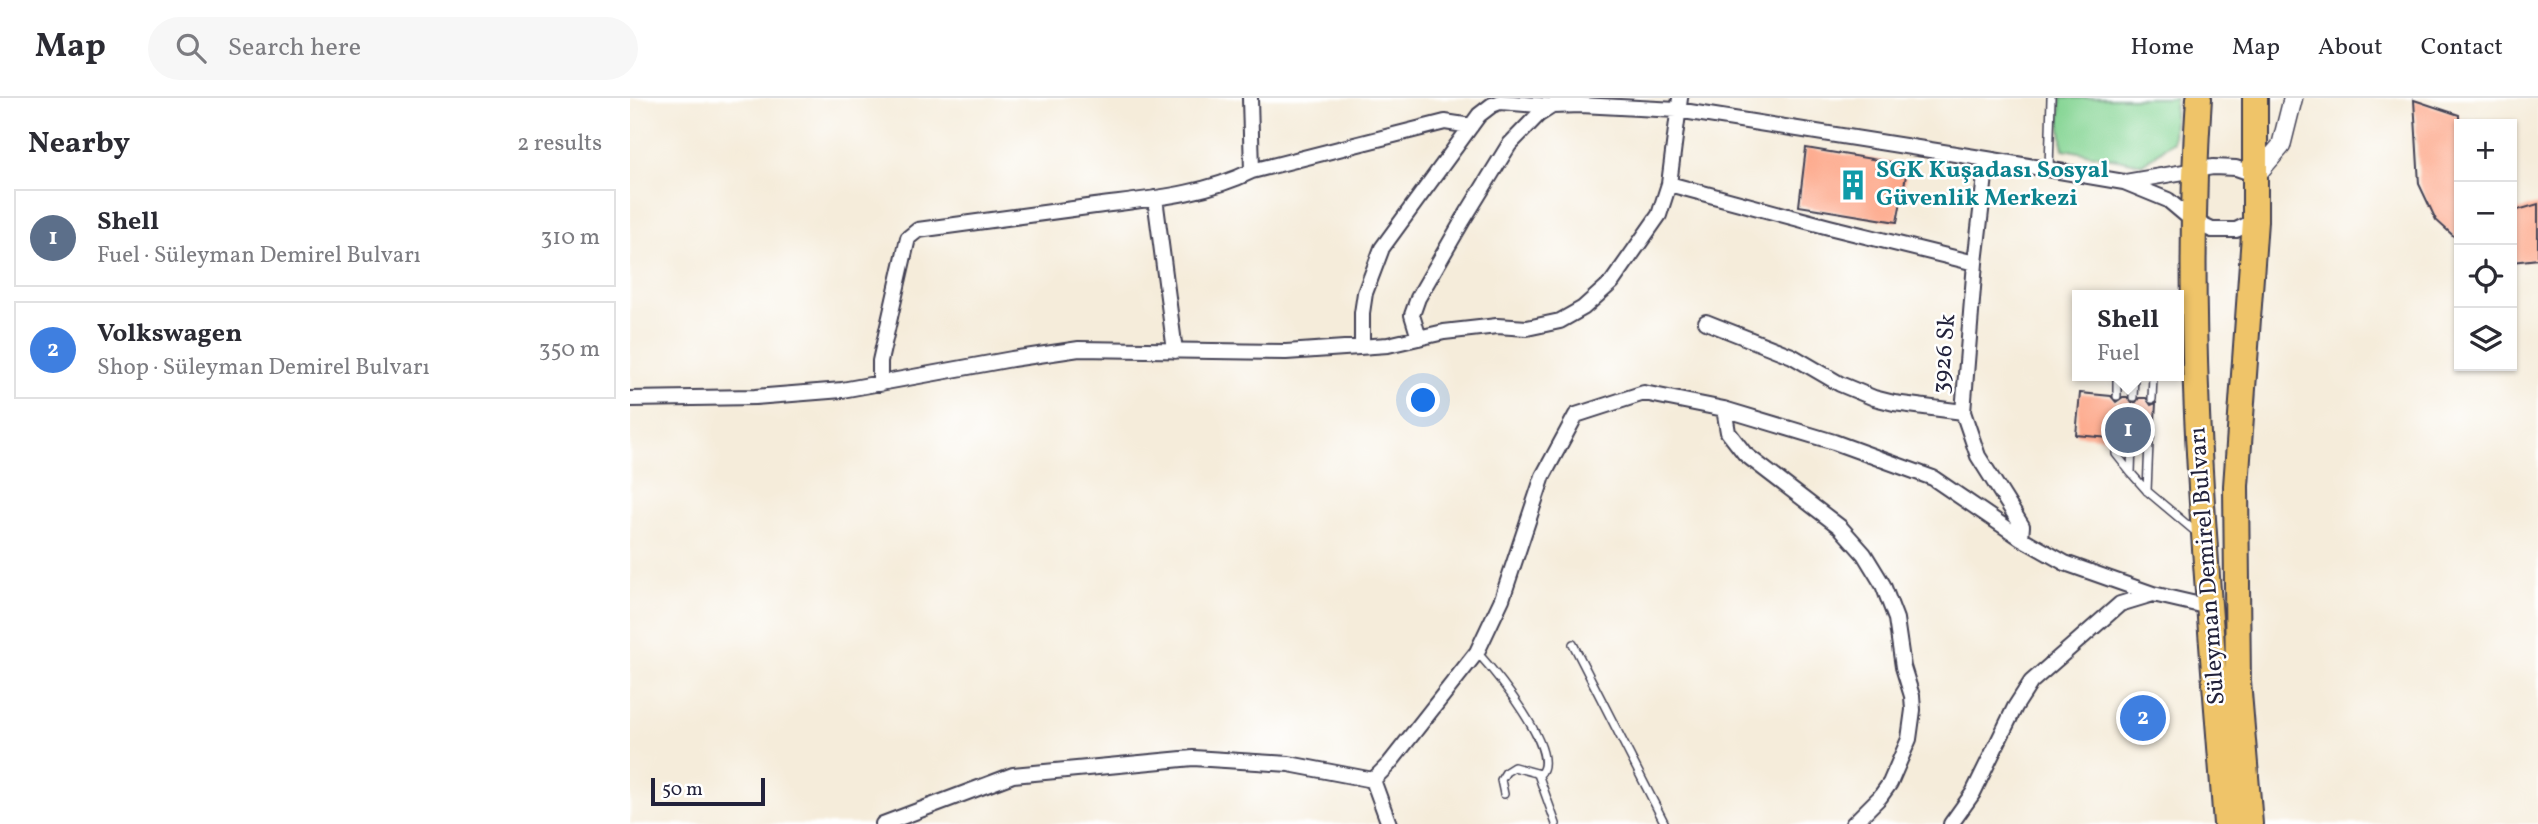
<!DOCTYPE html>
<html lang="en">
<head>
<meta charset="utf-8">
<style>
  :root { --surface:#fff; --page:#f7f7f7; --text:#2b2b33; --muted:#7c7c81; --line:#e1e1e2; --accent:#0f766e }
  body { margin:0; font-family:Vollkorn,serif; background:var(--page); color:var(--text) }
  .controls { position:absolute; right:21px; top:21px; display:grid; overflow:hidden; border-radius:0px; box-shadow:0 2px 5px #0004 }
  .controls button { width:63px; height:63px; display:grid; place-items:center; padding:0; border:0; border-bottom:2px solid var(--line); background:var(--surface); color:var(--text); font:35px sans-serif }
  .scale { position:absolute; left:21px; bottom:18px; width:114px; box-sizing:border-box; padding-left:7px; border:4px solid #22223b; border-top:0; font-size:19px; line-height:24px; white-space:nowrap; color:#22223b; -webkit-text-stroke:5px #fff; paint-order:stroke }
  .you { position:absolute; left:794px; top:303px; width:24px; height:24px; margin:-18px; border:5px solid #fff; border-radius:50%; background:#1a73e8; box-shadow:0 0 0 10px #1a73e833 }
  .badge { display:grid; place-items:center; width:46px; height:46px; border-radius:50%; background:var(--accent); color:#fff; font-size:23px; font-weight:700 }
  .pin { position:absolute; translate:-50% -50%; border:4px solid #fff; box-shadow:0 2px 7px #0006 }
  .popup { position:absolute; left:1442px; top:192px; width:112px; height:91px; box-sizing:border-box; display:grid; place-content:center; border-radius:0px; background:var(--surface); filter:drop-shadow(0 2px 5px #0005); font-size:23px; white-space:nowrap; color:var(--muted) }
  .popup b { font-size:26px; color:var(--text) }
  .popup::after { content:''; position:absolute; left:50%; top:100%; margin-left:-14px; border:14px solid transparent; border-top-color:var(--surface) }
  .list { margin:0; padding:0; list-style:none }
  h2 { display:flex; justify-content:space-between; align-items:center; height:91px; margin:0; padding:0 28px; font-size:30px }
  h2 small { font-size:23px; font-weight:400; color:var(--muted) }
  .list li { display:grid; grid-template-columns:46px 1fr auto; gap:21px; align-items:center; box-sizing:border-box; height:98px; margin:0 14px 14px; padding:0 14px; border:2px solid var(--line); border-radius:0px }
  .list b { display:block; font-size:26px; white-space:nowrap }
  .list p { margin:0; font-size:23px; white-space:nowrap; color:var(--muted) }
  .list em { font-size:23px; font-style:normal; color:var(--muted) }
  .icon { flex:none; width:38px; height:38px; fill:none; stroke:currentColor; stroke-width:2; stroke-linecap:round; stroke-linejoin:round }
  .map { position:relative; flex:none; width:1908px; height:726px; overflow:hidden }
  header { display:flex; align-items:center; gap:42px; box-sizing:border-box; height:98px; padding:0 35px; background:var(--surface); border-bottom:2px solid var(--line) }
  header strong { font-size:33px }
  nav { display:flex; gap:38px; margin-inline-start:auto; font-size:24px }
  .search { width:490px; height:63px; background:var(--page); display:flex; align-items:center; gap:18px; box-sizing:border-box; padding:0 24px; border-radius:38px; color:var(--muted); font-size:26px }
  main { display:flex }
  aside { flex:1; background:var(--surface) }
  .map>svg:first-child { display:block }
</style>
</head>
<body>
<header>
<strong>Map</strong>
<div class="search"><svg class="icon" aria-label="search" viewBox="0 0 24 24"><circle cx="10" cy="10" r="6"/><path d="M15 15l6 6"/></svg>Search here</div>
<nav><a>Home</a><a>Map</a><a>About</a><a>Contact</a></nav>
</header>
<main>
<aside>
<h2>Nearby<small>2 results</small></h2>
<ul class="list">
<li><span class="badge" style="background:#5c6f8a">1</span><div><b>Shell</b><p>Fuel · Süleyman Demirel Bulvarı</p></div><em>310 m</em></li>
<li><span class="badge" style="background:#3f7fe0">2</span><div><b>Volkswagen</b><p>Shop · Süleyman Demirel Bulvarı</p></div><em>350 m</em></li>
</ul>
</aside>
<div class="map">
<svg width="1908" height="726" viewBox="0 0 1908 726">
  <rect width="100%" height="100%" fill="#fff"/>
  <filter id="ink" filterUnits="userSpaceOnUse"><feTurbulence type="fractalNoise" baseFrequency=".0143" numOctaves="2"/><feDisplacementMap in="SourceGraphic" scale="14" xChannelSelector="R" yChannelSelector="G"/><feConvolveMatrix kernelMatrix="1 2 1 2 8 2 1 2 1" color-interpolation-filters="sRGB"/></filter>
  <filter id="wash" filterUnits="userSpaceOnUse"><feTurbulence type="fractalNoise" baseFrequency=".00686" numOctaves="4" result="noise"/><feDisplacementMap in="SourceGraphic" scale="28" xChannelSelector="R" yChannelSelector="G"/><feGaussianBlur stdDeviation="1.57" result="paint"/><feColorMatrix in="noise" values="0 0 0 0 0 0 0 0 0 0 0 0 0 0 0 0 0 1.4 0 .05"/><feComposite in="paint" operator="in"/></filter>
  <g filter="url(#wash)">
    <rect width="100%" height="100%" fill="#f5ecda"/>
    <path fill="#86d594" stroke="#547c68" stroke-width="2" d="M1431,0H1545L1543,43L1513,66L1433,51L1430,24Z"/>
    <g id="blocks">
      <path fill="#fda88a" d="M1784,2L1829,17V143L1806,122L1789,86Z
        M1176,50L1278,67L1267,124L1169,108Z
        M1908,106V161L1882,164V109L1888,112Z
        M1450,295L1481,298L1486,304L1493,299H1497L1502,305L1506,304L1509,300H1516L1521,307L1526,305L1524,341L1519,338L1513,343H1508L1507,339L1502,336L1496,342H1492L1487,335L1482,336L1480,340L1446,337Z"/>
    </g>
  </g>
  <g filter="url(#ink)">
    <use href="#blocks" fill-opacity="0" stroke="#424053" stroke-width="2"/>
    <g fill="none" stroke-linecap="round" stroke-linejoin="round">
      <g stroke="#424053" stroke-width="10">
        <path id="service" d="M1419,71L1421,0
          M1487,298V282L1497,278
          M1503,299L1504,278
          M1522,301L1523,278
          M1486,341V356L1501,375
          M1502,342L1501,375L1517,393L1567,435
          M1517,393L1519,344
          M943,546L1035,726
          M847,554C863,572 932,654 910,676L884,669L876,674L871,682L874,696
          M908,676L926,726"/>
      </g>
      <g stroke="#424053" stroke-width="18">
        <path id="minor" d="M620,0L622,73
          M1357,61L1345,165L1333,314L1348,358L1392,428L1391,440
          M1495,84L1583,69L1606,70L1626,77
          M1039,86L1199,129L1345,165
          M525,100L545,253
          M1076,224L1162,258L1210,286L1244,300L1264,305L1333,314
          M789,240L782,217L788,200L833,122L879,47L908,17L922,8L951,7L1047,12L1357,61L1494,84L1538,102L1563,123L1582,132H1606L1625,123
          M732,249V215L735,195L752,150L849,17L862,7L870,4L922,8
          M250,286V263L278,140L288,132C347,124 406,116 465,108C518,101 574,97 622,73L815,24L841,28
          M0,301L125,299L212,292L382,261L449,251L656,254L758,247L814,234L867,228L897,230L930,223L953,210L982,184L1029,117L1039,86L1050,0
          M1094,311L1098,334L1115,356L1210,429L1234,456L1253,487L1266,521L1273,569L1282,598L1283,612L1279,641L1260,685L1250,699L1223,726
          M743,682L759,666L847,554L872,501L913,378L946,317L1014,295L1094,311L1204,344L1303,380L1391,440L1435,465L1523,496
          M743,682L759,726
          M253,726L383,677L563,660L659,666L743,682
          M1321,726L1343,695L1385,609L1401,584L1490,506L1523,496L1579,509"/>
      </g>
      <g stroke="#424053" stroke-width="21">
        <path id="tertiary" d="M1626,77L1651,48L1663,0"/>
      </g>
      <g stroke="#424053" stroke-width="28">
        <path id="trunk" d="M1569,0C1552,242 1578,485 1596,726
          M1620,726L1608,583L1606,388L1625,123V0"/>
      </g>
      <use href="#service" stroke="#fff" stroke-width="7"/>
      <use href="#minor" stroke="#fff" stroke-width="14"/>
      <use href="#tertiary" stroke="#fff" stroke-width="18"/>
      <use href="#trunk" stroke="#efc469" stroke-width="24"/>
    </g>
  </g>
  <defs>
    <g id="building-bare" transform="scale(2.415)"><path d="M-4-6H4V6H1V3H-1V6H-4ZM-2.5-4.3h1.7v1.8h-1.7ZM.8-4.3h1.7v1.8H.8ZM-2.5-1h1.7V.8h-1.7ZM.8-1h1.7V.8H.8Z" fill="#0f9aa8" stroke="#fff" stroke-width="2.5" paint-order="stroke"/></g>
  </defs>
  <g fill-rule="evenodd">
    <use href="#building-bare" x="1223" y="87"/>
  </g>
  <g text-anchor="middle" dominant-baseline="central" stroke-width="5" stroke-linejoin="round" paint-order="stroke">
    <g font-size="24" font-weight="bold" fill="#0d838f" stroke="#fff" text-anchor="start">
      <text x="1246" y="73">SGK Kuşadası Sosyal<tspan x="1246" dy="28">Güvenlik Merkezi</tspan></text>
    </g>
    <g font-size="24" fill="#22223b" stroke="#fff">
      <text transform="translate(1315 256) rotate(-85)">3926 Sk</text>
      <text transform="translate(1578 468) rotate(-94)">Süleyman Demirel Bulvarı</text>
    </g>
  </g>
</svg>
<div class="controls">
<button>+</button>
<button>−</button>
<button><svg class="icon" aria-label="locate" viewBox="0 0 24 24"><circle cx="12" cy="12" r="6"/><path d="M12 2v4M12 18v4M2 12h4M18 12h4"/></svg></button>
<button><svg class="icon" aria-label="layers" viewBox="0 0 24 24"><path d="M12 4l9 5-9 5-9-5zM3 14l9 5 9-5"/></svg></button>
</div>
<div class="scale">50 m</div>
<div class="you"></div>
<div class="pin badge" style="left:1498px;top:332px;background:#5c6f8a">1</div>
<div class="popup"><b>Shell</b>Fuel</div>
<div class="pin badge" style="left:1513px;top:620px;background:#3f7fe0">2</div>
</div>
</main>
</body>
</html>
